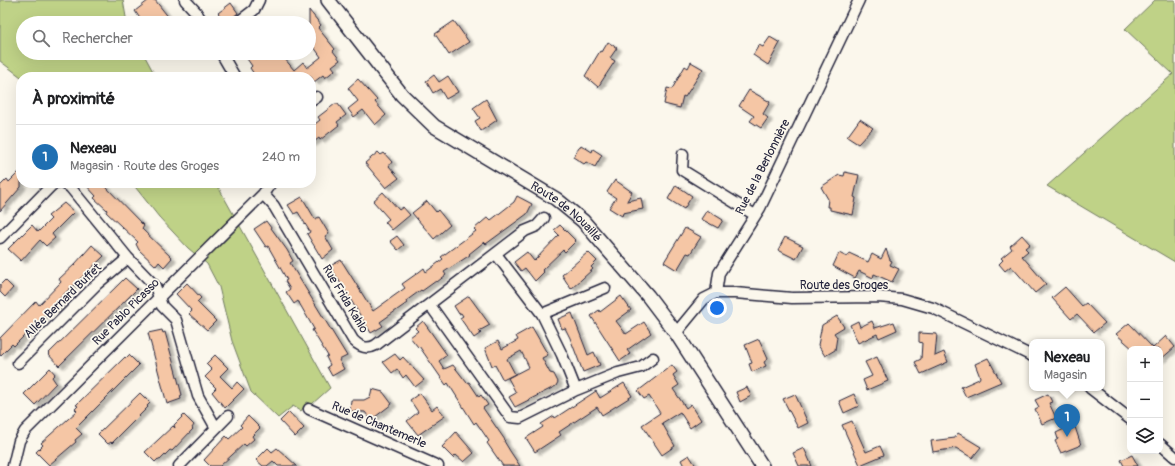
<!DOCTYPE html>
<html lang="fr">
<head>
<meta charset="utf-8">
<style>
  :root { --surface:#fff; --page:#f2f2f2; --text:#202124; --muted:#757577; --line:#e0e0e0; --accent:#1f6fb2 }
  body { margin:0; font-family:Pangolin,sans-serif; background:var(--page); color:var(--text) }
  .controls { position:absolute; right:12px; bottom:12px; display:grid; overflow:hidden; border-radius:8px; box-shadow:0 4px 16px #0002 }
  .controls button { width:36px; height:36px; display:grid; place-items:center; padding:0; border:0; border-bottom:1px solid var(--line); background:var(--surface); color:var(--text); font:20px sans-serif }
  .you { position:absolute; left:717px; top:308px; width:14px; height:14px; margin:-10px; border:3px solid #fff; border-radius:50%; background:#1a73e8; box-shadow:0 0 0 6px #1a73e833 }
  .badge { display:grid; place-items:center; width:26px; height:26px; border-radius:50%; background:var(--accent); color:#fff; font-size:13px; font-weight:700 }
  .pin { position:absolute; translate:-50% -33px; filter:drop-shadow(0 1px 2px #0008) }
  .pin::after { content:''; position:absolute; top:21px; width:14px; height:12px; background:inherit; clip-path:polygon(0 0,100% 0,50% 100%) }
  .popup { position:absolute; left:1029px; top:339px; width:76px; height:52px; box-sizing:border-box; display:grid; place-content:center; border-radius:8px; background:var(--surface); filter:drop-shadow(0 1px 3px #0005); font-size:13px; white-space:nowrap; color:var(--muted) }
  .popup b { font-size:15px; color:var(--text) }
  .popup::after { content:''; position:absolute; left:50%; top:100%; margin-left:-8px; border:8px solid transparent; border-top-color:var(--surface) }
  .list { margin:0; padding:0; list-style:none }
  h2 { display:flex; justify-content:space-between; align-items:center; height:52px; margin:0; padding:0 16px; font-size:17px }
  h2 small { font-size:13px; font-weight:400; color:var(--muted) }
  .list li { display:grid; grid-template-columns:26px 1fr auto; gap:12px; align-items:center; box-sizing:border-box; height:64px; padding:0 16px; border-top:1px solid var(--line) }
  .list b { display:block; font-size:15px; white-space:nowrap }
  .list p { margin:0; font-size:13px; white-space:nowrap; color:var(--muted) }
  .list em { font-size:13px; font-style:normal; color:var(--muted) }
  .icon { flex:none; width:22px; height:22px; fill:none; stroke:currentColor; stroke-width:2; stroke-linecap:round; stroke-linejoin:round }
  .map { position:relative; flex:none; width:1175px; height:466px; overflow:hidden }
  .search { position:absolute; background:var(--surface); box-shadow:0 4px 16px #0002; left:16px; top:16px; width:300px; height:44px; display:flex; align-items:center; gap:10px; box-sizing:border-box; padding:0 14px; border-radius:22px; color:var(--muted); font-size:15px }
  .panel { position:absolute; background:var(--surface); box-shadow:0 4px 16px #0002; left:16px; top:72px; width:300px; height:116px; border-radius:16px }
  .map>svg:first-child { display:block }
</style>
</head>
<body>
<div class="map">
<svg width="1175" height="466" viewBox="0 0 1175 466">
  <defs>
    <filter id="shadow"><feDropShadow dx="4.5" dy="2.5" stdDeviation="1" flood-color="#0004"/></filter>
  </defs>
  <rect width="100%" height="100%" fill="#fbf7ec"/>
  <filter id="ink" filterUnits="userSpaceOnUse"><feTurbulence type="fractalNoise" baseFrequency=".025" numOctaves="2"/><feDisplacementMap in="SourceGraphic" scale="8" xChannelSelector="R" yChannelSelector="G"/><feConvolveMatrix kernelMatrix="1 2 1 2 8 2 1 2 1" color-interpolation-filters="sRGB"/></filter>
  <g filter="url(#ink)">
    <path fill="#bfd287" stroke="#707a61" d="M0,0H123L127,23H23V53H143L156,77H21L0,61Z
      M1155,0H1175V262L1047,186L1173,74L1125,29Z
      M132,183H216L330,388L312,404L307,402L301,411L293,406L278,418L251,392L232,341L219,287L207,264L188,248L159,217Z"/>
    <path fill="#f5c6a5" stroke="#22223b" filter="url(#shadow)" d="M149,0H155L173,23H143L135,11Z
      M231,3L238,13L227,22L218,13Z
      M309,10L321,25L318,28L335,49L333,51L340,60L332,66L335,70L325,78L323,75L314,82L311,77H296L298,75L296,73L290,77H256L250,68L252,66L243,53H258L265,61L275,53H280L294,70L303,62L307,68L321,57L309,40Z
      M454,21L469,42L449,55L435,34Z
      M770,37L780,43L768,65L753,55L759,45L763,47Z
      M608,42L617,48L610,58L615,61L598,87L585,76L600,51L602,52Z
      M691,62L703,69L685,97L683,96L680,108L664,104L667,88L672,89L685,66L688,68Z
      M434,75L439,82L448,76L458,92L446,99L440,89L433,93L426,81Z
      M358,79L377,100L375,102L386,115L375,125L363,110L354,117L348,109L358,101L348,88Z
      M749,90L770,102L763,114L768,118L761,128L750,121L754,116L739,106Z
      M486,99L497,120L481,131L475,121L480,118L473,108Z
      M335,104H338L346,115L337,122L339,125L320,140L319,138L311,144V127L320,120L318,117Z
      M860,119L873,128L858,144L847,137Z
      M581,145L592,152L593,149L602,155L595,167L586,162L584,164L573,157Z
      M378,152L381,155L384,153L392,162L389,166L399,178L386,188L365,163Z
      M21,170V187L0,211V186L7,179L9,182Z
      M845,172L859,175L854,197L856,198L853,215L830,210V207H827L828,199L821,187L839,175L844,176Z
      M615,180L632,192L627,201L641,198L643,209L623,213L622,216L609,208L616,198L607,192Z
      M84,183H102L144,226L142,229L172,258L164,267L159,262L156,266L139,250L136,244L138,242L106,212L107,210L94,198L96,196Z
      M676,185L692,196L684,209L668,199Z
      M383,192L399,210L403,207L410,215L392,230L385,222L389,219L373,201Z
      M517,196L532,204L527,214L486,244L484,242L469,254L470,255L444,272L446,275L437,282L436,281L422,291L421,290L406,301L407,303L380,322L383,326L371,333L330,266L341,260L373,311L405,288L402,284L419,272L424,268L426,272L443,259L441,257L476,231L474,229L488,217L491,220L514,202Z
      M302,197L315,219L319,217L329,234L325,236L333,250L322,259L307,234L310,232L298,212L294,214L288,205Z
      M427,201L436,212L438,210L450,225L434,239L412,213Z
      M64,203L74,212L52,234L55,238L46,246L40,240L21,261L8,249L32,225L38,232L51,219L48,216Z
      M707,210L723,220L718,228L701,219Z
      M266,221L287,250L293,261L290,263L347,356L339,360L344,369L332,376L327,367L330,365L326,357L328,356L312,330L314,329L298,301L294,304L286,292L290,289L285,281L287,280L268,246L266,247L254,229Z
      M560,225L576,241L565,252L563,250L542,270L544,272L535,281L525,268L521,271L514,262L527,252L534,261L559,235L554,230Z
      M685,228L701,237L690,254L687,253L677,270L664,262Z
      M1022,235L1030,244L1025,248L1028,251L1022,256L1046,284L1035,293L1011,266L1005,271L999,264L1003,260L1001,258L1012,249L1010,246Z
      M397,236L404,245L398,250L390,241Z
      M785,237L803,246L796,259L778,250Z
      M92,245L104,256L59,299L62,303L54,312L51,309L14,346L12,344L0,356V338L36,301L39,305L61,282L59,279L75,264Z
      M886,249L890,260L892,261L890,265L899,269L892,282L874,274L873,278L859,271L855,278L833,266L839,253L847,257L849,253L868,262L872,254L881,259Z
      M588,252L597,261L591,267L593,269L571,289L562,275Z
      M125,278L137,289L59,366L48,354Z
      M5,280L13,288L5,297L0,292V285Z
      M187,283L201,298L197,302L216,321L207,330L189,314L192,311L176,294Z
      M1065,287L1082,306L1086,303L1105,323L1094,332L1077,314L1071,319L1052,298Z
      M469,296L490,325L479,331L481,333L474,338L460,318L463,316L461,313L459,314L454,306Z
      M621,296L631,310L616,321L626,334L644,322L651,333L627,350L630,354L620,361L591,316L599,310L600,312Z
      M572,313L588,355L594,352L600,365L583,372L570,338L565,328L562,329L558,319Z
      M837,316L844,327L834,333L837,337L835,350L825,356L818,345L822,325Z
      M423,321L447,355L439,361L444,369L453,365L467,383L469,382L479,397L481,395L488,405L483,408L505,440L504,441L510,451L520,466H503L487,443L489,441L476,422L474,424L448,383L446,385L419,346L418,347L410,337L418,331L415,328Z
      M858,321L860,327L872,321L875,328L894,322L897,330L879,338L877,334L858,343L850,325Z
      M1129,323L1153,348L1166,336L1175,347L1160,360V349H1133L1116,334Z
      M532,327L548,355L542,358L550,373L554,374L558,382L556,386L515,407L509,397L516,393L508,378L529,367L521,351L507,359L515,374L503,380L495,365L492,366L485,348L498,341L502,349L518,340L516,336Z
      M162,330L163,333L165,332L182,395L180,396L181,399L167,404L148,333Z
      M919,333L937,334L935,356L944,352L948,362L921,374L915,362L921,359L922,343L919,342Z
      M759,339L768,359L764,362L766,366L752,372L749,364L752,363L745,345Z
      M395,354L400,360L403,357L424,380L415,387L406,375L403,378L397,369L392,373L383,362Z
      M129,355L139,365L76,428L82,434L75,440L76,442L49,465L36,452L43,445L41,443L77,411L75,409L78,406L76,405L125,357L126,358Z
      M215,355L228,368L220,376L232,388L237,382L244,389L225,408L212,392L216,388L205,377L212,370L206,364Z
      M877,357L888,381L867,390L863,380L872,376L865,362Z
      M988,358L1001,382L966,397L961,387L979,379L980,377L975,364Z
      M672,365L677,372L673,375L679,385L673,389L686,408L691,404L701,420L690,428L680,412L662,423L675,446L662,455L642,425L660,413L649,396L644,399L638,391Z
      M50,368L55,374L52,377L56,383L35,405L24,394Z
      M624,383L632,396L602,415L597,407L559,432L561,435L535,452L526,438L543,427L541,424L554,416L555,418L596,391L600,398Z
      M747,387L751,396L740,402L736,392Z
      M372,389L383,392L392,404L371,420L365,412L350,411L351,400H364L370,397Z
      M140,393L150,403L147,406L148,407L112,443L111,442L108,444L98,434Z
      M420,393L432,410L437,406L445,416L418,435L407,421L418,412L410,400Z
      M795,394L808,423L798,428L783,399Z
      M854,394L859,406L844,413L839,401Z
      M1048,394L1052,402L1049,403L1056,418L1042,424L1035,409L1039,407L1035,400Z
      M289,412L304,428L295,437L280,421Z
      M184,415L194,425L192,428L193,429L172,451L170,450L160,460L158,459L155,462L145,452L173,426L175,428L174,425Z
      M248,416L260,428L252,436L254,439L246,446L244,444L220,466H210L204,460L226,436L229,439L242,427L240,425Z
      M852,421L866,452L880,446L884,455L860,465L842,425Z
      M1074,424L1081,445L1061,453L1055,441L1058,439L1056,433Z
      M456,432L474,453L464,462L456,455L453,458L442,447Z
      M958,433L981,447L972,458L956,448L933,452L931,441L955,438Z
      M268,448L272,452L277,448L297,466H278L273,461L267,466H263L256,460Z
      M804,448L812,466H799L793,453Z
      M689,455L696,466H684L681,460Z
      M1132,455L1138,466H1124L1121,460Z"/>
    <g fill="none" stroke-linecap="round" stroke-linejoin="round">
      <g stroke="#22223b" stroke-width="13">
        <path id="minor" d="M185,0L196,12L203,23
          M237,23L254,10L259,0
          M221,53L235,77
          M311,101L317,97
          M683,154L682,170L755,215
          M63,183L70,187L128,258L155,286L162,306L176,320L198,396L216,428
          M263,194L274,206L353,340C360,347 367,350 376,345L525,231L537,226L544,218
          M0,238L52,185L58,183
          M496,254L542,314L562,355L576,390
          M716,293H735L792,298L878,297L902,299L933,308L1032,356
          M430,305L510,417L520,418L576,390L618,373L641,367L653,358
          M542,314L605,288
          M676,333L704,299L716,293L719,273L760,208L859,0
          M18,363L97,284L128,258
          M1090,388L1130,419
          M309,409L438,466
          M1160,444L1175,457
          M13,466L19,441L25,431L263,194L271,183
          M179,466L228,416"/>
      </g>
      <g stroke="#22223b" stroke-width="16">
        <g id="tertiary">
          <path id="s1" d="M328,0L402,95L434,126L556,199L583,221L648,296L676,333L762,466"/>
        </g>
      </g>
      <use href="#minor" stroke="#fbf7ec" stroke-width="10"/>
      <use href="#tertiary" stroke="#fbf7ec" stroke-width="13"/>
    </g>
  </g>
  <g text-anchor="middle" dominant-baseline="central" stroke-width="3.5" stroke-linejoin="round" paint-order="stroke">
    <g font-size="12" fill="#22223b" stroke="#fbf7ec">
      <text transform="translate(763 167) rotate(-63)">Rue de la Berlonnière</text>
      <text stroke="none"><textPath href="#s1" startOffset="323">Route de Nouaillé</textPath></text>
      <text x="844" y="285">Route des Groges</text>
      <text transform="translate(345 299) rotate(59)">Rue Frida Kahlo</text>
      <text transform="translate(63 301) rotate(-44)">Allée Bernard Buffet</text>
      <text transform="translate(126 312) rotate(-45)">Rue Pablo Picasso</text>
      <text transform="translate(379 425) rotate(23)">Rue de Chantemerle</text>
    </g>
  </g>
</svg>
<div class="controls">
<button>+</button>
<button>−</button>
<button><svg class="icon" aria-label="layers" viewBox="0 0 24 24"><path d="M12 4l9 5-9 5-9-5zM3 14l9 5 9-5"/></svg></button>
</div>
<div class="you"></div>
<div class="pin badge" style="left:1067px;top:437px">1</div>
<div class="popup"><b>Nexeau</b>Magasin</div>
<div class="search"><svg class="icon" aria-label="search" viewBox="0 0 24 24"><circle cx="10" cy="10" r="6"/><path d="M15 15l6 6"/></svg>Rechercher</div>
<section class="panel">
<h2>À proximité<small></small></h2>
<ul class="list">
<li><span class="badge">1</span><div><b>Nexeau</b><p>Magasin · Route des Groges</p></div><em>240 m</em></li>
</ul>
</section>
</div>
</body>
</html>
